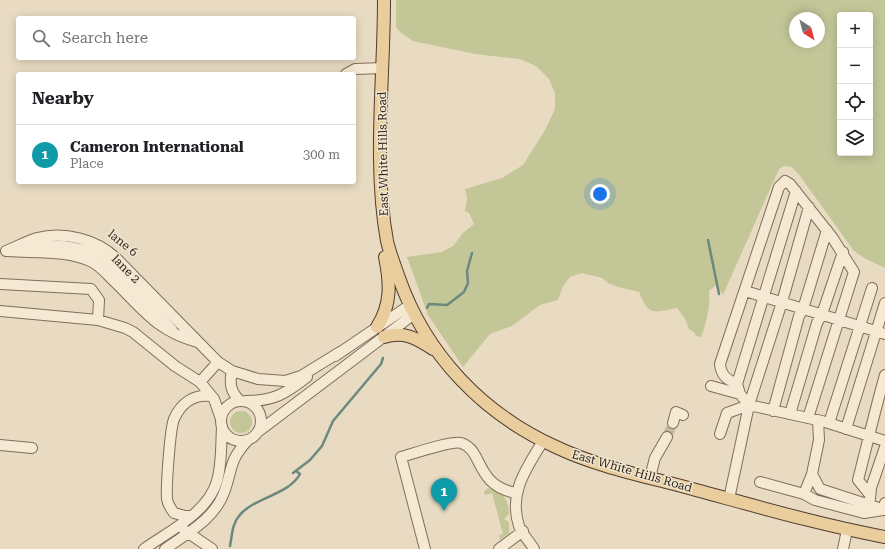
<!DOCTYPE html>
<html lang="en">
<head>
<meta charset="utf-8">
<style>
  :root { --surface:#fff; --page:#f6f6f6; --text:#202124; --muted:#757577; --line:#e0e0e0; --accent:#8a3036 }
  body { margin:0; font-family:"Roboto Serif",serif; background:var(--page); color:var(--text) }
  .controls { position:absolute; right:12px; top:12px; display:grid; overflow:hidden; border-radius:4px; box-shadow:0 2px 10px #0003 }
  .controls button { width:36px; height:36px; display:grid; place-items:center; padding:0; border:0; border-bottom:1px solid var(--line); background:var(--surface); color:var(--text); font:20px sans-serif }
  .compass { position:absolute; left:789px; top:12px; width:36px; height:36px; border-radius:50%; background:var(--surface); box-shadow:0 2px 10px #0003; rotate:144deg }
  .you { position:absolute; left:600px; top:194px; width:14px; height:14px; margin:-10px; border:3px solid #fff; border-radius:50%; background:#1a73e8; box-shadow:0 0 0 6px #1a73e833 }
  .badge { display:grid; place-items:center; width:26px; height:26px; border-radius:50%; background:var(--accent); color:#fff; font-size:13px; font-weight:700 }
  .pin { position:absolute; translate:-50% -33px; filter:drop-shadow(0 1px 2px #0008) }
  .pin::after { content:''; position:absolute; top:21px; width:14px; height:12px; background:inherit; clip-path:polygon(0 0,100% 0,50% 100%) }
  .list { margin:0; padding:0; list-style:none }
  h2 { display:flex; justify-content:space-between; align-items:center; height:52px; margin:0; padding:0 16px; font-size:17px }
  h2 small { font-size:13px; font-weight:400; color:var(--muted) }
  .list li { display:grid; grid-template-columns:26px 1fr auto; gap:12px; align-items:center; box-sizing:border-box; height:60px; padding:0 16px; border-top:1px solid var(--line) }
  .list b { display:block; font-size:15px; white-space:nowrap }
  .list p { margin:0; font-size:13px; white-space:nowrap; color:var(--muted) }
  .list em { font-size:13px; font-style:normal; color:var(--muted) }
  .icon { flex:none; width:22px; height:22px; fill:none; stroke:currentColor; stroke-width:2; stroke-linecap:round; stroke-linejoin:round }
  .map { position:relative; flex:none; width:885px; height:549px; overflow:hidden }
  .search { position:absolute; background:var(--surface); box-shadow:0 2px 10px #0003; left:16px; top:16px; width:340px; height:44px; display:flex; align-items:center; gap:10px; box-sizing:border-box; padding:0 14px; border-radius:4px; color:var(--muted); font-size:15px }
  .panel { position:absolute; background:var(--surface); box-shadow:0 2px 10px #0003; left:16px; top:72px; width:340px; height:112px; border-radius:4px }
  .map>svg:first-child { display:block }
</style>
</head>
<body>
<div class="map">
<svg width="885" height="549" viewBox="0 0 885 549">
  <rect width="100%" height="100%" fill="#e9dbc2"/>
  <path fill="#c3c697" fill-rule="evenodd" d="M396,0H885V268L866,259L854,251L800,176L792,167L784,166L779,169L723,295L716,285L709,291C711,303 706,326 701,337L696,336L694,332L689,329L685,319L677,308C653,312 650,318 639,292L618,287L608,283L602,278L582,273L570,277L563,286L558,300L540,305L512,326L490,334L463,367L428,315L407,257L442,252L453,246L463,233L474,224L469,213L465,211L467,198L465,189L502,178L523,165L545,130L555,109V93L549,79L536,66L520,59L475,54L413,41L401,33L396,27ZM840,15H870V153H840ZM795,18H819V42H795Z
    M230 422a11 11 0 1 1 22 0a11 11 0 1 1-22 0Z
    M488,488C502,491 509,500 509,514L504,519L509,522V533L500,540L499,535L503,534L492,493L485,495L484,492Z"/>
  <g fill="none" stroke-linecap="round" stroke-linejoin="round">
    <path stroke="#6c8980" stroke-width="2.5" d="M708,240L719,294
      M427,308L429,304L447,305L464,292L468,283L467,271L472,253
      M293,473L310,460L322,446L333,421L381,364L383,358
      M230,546C232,536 232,524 239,516C252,498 289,495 300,474L296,471"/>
    <path stroke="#c4b7a1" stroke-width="10" stroke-dasharray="10 5" stroke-linecap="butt" d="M667,437L673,423"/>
    <g stroke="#816d5b" stroke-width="12">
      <path id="minor" d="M346,74L355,69L383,68
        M25,247C54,243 81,245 107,260L172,330
        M6,251C16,247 27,241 37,238C64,231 96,239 116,258L218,362L232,371L258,379L285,381L301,376L340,352
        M8,251C35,253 68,250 92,262C102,267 109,277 117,284C145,312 158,331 197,342
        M0,284L91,289L99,300L98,320
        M745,291L885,334
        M0,311L98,320L125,328L133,332L175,366L200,382L214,399L221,419
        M335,356L410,305
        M232,371C229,384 231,392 240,401
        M200,382L218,362
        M737,384C726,379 721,375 720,364L779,187L785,181L790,184L832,237L854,272L808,418
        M711,386L740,394
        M246,401C274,401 285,394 307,377
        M221 421a20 20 0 1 1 40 0a20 20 0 1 1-40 0Z
        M749,405L740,394L737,384L796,191
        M749,405L782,302L809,207
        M773,411L799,316L803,309L827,230
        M790,414L817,323L822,314L843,252
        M818,420L819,440L812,474L820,489L885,510
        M673,423L676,412L683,415
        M829,423L872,288
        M846,429L885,303
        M259,431L414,314
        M720,434L727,413L749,405
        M0,445L32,448
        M650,477L655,458L667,437
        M760,482L804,494L815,500L864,513L883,510L885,503
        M804,494L812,474
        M870,495L858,480C867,445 875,410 885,375
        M729,499L749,405L822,421L885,441
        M870,499L871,488L885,447
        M191,516H185L174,513C171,509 168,505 167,499C166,487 170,429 174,419C181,403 194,394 211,396
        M184,530L212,549
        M144,549C169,531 208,513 217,481C222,464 221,444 222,426
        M165,549C188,533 216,518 225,490C233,466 229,461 248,440
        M425,549L401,457C412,454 453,440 461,443C484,450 474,485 516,493
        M499,549L523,531
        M534,549C530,542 522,534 519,526C508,492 527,468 543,441
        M843,549L847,530"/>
    </g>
    <g stroke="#4f3c2f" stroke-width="14">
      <path id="major" d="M384,0C384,79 373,164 387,241C390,254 395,266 399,278C426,355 483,414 556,447C600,468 650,477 696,490C759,507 821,525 885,537
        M377,327C392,304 390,282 385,257
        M384,337C404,331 416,338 433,349"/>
    </g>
    <use href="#minor" stroke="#f5e9d4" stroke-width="10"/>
    <use href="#major" stroke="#e9cd9c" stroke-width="12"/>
  </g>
  <g text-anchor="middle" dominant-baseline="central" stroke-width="3" stroke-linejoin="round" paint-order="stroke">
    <g font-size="12" fill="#32261d" stroke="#f1e6d0">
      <text transform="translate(383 154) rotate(-91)">East White Hills Road</text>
      <text transform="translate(123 243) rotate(39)">lane 6</text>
      <text transform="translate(126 269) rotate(45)">lane 2</text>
      <text transform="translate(632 471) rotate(16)">East White Hills Road</text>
    </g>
  </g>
</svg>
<div class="controls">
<button>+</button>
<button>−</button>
<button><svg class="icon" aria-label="locate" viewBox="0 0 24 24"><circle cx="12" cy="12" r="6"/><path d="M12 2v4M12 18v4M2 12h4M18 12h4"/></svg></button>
<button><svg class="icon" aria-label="layers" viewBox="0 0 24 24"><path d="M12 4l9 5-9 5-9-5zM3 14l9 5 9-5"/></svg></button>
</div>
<svg class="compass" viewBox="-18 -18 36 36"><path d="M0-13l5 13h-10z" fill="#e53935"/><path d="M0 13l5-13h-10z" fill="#757577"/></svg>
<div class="you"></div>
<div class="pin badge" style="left:444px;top:511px;background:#0f9aa8">1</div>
<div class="search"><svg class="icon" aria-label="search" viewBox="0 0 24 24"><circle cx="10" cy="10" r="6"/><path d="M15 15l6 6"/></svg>Search here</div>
<section class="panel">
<h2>Nearby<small></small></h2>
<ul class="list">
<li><span class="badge" style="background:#0f9aa8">1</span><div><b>Cameron International</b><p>Place</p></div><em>300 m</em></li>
</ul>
</section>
</div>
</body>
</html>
